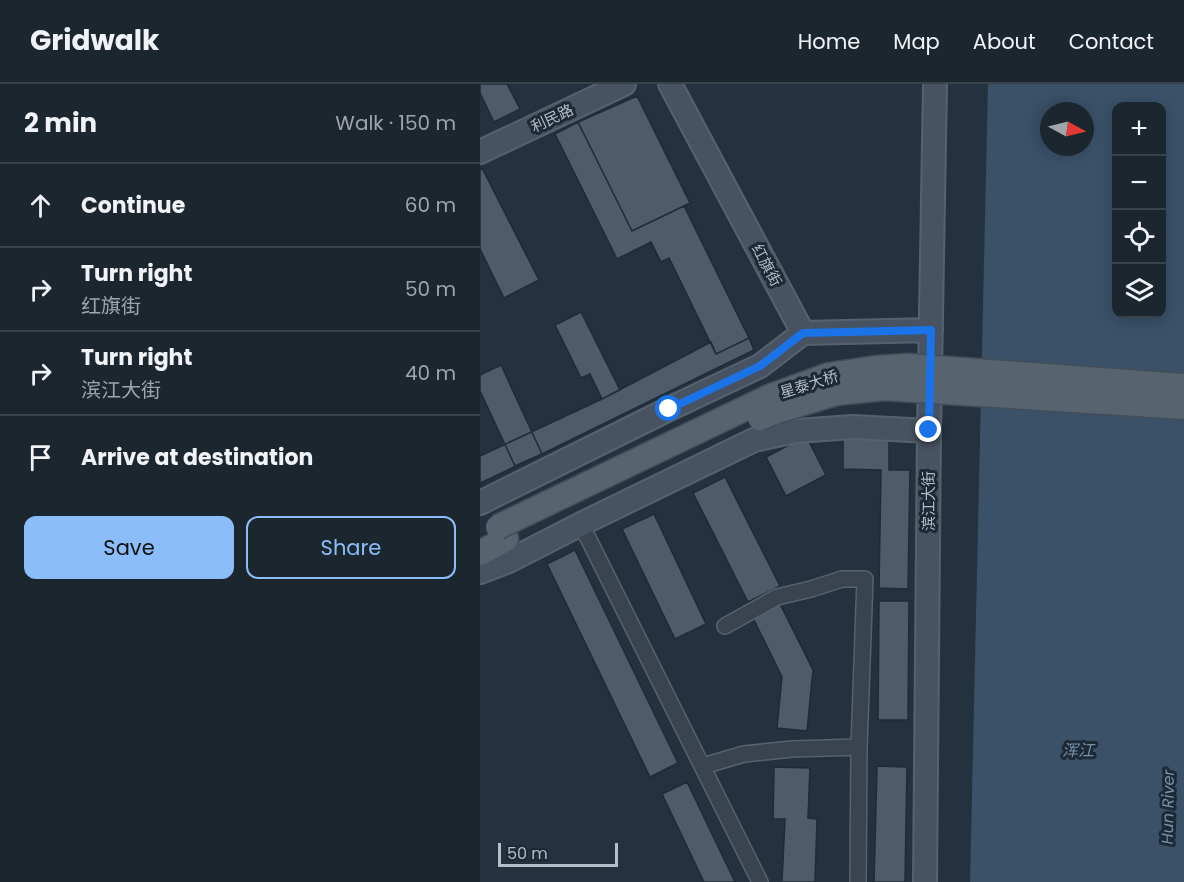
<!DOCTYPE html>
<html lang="en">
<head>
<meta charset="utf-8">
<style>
  :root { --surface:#1b262f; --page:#28323b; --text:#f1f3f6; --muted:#a0a5aa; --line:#39434b; --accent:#8bbef9 }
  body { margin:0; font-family:Poppins,"Noto Sans SC",sans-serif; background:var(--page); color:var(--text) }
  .controls { position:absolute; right:18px; top:18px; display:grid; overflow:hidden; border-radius:12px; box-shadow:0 3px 15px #0003 }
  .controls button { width:54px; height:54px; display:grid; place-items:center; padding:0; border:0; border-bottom:2px solid var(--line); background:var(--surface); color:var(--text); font:30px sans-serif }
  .compass { position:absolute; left:560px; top:18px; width:54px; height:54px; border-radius:50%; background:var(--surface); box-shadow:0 3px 15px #0003; rotate:97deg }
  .scale { position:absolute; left:18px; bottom:15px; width:120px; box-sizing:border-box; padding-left:6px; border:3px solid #b5bfca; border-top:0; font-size:16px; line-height:21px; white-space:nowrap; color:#b5bfca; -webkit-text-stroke:4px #1d2934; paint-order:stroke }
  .stop { position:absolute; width:18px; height:18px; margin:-14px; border:4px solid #1a73e8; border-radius:50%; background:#fff }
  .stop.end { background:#1a73e8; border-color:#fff; box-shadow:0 2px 6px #0008 }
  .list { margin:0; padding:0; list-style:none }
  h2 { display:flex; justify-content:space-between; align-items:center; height:78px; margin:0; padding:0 24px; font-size:26px }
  h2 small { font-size:20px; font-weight:400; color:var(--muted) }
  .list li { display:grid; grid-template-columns:39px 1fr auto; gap:18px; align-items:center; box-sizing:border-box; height:84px; padding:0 24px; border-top:2px solid var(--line) }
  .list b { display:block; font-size:22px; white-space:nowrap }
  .list p { margin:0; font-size:20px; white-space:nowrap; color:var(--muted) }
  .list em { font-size:20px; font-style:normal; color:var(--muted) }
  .actions { display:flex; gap:12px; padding:18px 24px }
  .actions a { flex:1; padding:14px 0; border:2px solid var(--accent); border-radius:12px; text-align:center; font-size:21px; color:var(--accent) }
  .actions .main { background:var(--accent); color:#111 }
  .icon { flex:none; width:33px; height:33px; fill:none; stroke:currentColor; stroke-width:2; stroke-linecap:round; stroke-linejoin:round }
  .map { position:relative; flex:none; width:704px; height:798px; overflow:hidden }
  header { display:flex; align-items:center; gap:36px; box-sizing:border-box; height:84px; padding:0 30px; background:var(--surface); border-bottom:2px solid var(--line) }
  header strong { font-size:28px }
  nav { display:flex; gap:33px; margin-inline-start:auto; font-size:21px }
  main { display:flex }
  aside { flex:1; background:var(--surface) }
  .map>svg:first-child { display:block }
</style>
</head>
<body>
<header>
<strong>Gridwalk</strong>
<nav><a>Home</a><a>Map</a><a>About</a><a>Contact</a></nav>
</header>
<main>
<aside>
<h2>2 min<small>Walk · 150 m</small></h2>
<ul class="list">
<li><svg class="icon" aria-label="ahead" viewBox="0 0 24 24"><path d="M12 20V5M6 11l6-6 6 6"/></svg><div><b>Continue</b></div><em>60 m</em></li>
<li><svg class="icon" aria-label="right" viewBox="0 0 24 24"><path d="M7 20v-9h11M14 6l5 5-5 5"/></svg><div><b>Turn right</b><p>红旗街</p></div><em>50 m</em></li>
<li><svg class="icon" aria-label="right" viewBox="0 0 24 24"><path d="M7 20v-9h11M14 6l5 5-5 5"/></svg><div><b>Turn right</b><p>滨江大街</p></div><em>40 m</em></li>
<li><svg class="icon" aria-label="arrive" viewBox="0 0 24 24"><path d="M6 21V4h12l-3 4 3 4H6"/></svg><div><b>Arrive at destination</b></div></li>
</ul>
<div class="actions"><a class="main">Save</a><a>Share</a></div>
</aside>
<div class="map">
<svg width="704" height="798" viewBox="0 0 704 798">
  <rect width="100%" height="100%" fill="#24323f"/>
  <path fill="#3a5168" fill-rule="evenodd" d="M508,0H704V798H490ZM636,22H682V230H636ZM569,27H605V63H569Z"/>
  <path fill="#4d5b6a" stroke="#1f2b36" stroke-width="1.5" d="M0,0H27L40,25L14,38L0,9Z
    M157,12L210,119L152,147L98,38Z
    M98,38L152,147L204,122L269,254L236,270L189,174L181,178L171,158L137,175L75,50Z
    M2,84L59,196L24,214L0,165V86Z
    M101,228L140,306L122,315L110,290L101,294L75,241Z
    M269,254L274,266L62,370L0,399V372L122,315L231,258L236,270Z
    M21,281L62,370L35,382L0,307V291Z
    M326,352L346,391L306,412L286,373Z
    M363,354L409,355V386H430L428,505L399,504L401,386L363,385Z
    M245,393L300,502L268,518L213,409Z
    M174,430L226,540L195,555L142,445Z
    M95,466L198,679L170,693L67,480Z
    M399,517H429L428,636H398Z
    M300,520L333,586L327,647L297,644L302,593L273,534Z
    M397,682L427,683L425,798H394Z
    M294,683L330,684L328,734L337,735L335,798H302L305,735H293Z
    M207,698L255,798H224L182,710Z"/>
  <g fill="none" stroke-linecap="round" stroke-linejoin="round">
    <g stroke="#56626d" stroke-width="18">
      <path id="street" d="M101,440L280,798
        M245,542L297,513L331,505L362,495H385L379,663L378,798
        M223,682L264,670L312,665L379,663"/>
    </g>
    <g stroke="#56626d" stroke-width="26">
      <path id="secondary" d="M190,0L323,249
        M0,68L144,0
        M323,249L451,246
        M0,419L189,325L280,282L323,249
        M0,488L29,477L101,440L274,356L316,347L373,343L449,347
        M445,798L449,347L455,0"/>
    </g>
    <g stroke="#424d58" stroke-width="27">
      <path id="primary" d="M0,469L26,455"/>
    </g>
    <use href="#street" stroke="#39444f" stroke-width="15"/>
    <use href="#secondary" stroke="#475362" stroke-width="22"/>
    <use href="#primary" stroke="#57636f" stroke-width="24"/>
    <g stroke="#424d58" stroke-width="27" stroke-linecap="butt">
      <path id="primary-bridge" d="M280,334L294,328L356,309L404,304L704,323
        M18,443L289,313L349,291L396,284L428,282L704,302"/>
    </g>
    <use href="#primary-bridge" stroke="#57636f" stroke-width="24"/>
  </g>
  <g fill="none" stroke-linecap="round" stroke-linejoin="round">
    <path stroke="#1a73e8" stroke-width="8" d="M189,325L280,282L323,249L451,246L449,346"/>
  </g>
  <g text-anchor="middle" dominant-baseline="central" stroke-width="6" stroke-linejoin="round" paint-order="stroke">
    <g font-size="15" fill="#b5bfca" stroke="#1d2934">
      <text transform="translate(72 34) rotate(-25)">利民路</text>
      <text transform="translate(287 181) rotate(62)">红旗街</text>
      <text transform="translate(329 300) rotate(-17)">星泰大桥</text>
      <text transform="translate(448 417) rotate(-90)">滨江大街</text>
    </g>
    <g font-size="16" font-style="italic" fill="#7592ad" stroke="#1d2934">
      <text x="598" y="666">浑江</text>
      <text transform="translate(688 723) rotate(-89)">Hun River</text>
    </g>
  </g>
</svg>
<div class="controls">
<button>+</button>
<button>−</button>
<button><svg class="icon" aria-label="locate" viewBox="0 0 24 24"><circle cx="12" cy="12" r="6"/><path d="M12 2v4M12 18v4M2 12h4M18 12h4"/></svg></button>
<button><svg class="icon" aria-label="layers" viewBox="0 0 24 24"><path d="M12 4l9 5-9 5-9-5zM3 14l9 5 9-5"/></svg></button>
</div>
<svg class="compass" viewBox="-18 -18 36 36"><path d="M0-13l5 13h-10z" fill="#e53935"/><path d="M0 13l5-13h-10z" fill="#a0a5aa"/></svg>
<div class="scale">50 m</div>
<div class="stop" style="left:189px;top:325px"></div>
<div class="stop end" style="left:449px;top:346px"></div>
</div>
</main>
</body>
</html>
